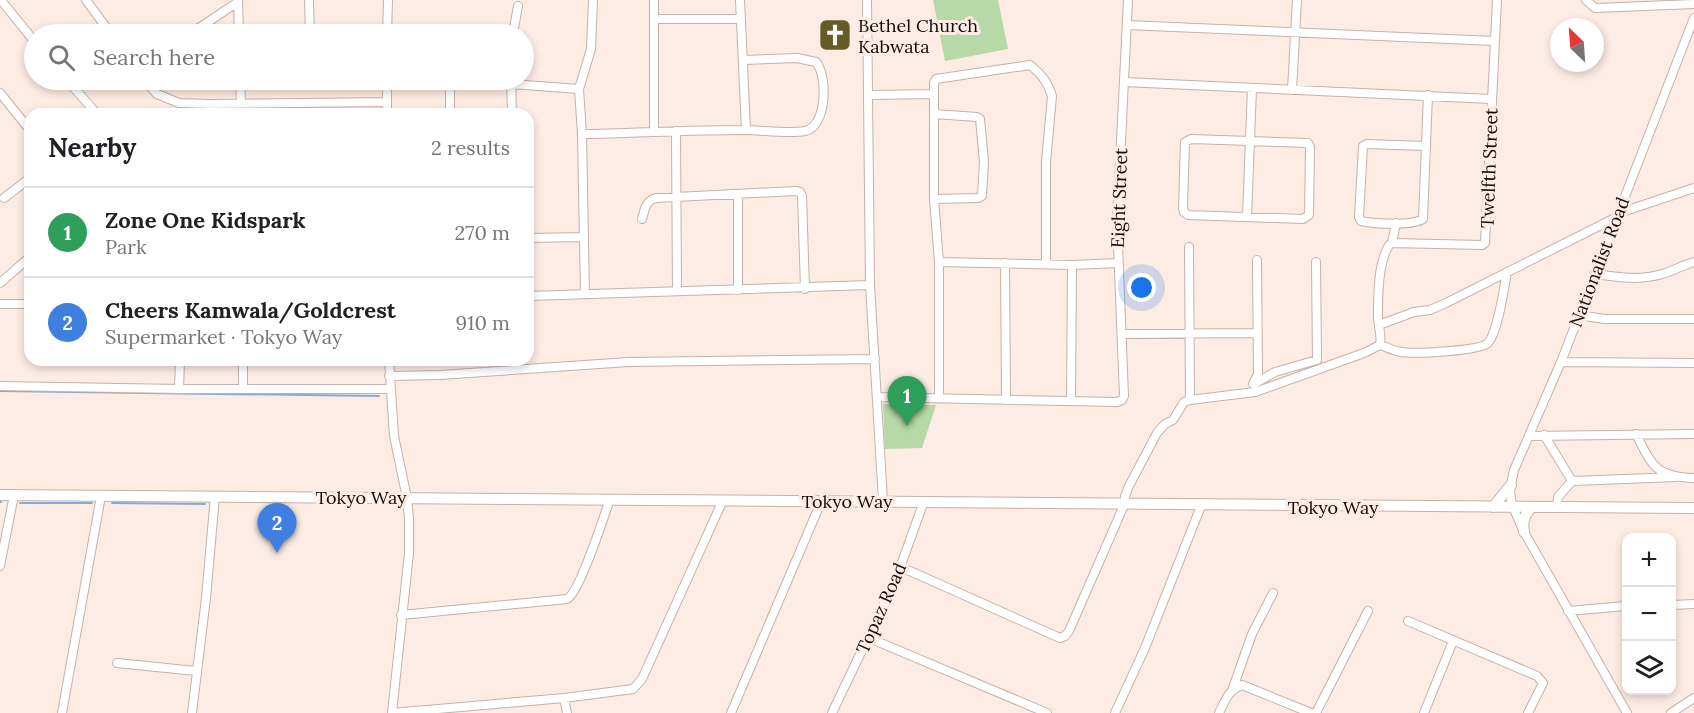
<!DOCTYPE html>
<html lang="en">
<head>
<meta charset="utf-8">
<style>
  :root { --surface:#fff; --page:#f6f6f6; --text:#202124; --muted:#757577; --line:#e0e0e0; --accent:#665b27 }
  body { margin:0; font-family:Lora,serif; background:var(--page); color:var(--text) }
  .controls { position:absolute; right:18px; bottom:18px; display:grid; overflow:hidden; border-radius:12px; box-shadow:0 3px 9px #0003 }
  .controls button { width:54px; height:54px; display:grid; place-items:center; padding:0; border:0; border-bottom:2px solid var(--line); background:var(--surface); color:var(--text); font:30px sans-serif }
  .compass { position:absolute; left:1550px; top:18px; width:54px; height:54px; border-radius:50%; background:var(--surface); box-shadow:0 3px 9px #0003; rotate:335deg }
  .you { position:absolute; left:1142px; top:288px; width:21px; height:21px; margin:-15px; border:4px solid #fff; border-radius:50%; background:#1a73e8; box-shadow:0 0 0 9px #1a73e833 }
  .badge { display:grid; place-items:center; width:39px; height:39px; border-radius:50%; background:var(--accent); color:#fff; font-size:20px; font-weight:700 }
  .pin { position:absolute; translate:-50% -50px; filter:drop-shadow(0 2px 3px #0008) }
  .pin::after { content:''; position:absolute; top:32px; width:21px; height:18px; background:inherit; clip-path:polygon(0 0,100% 0,50% 100%) }
  .list { margin:0; padding:0; list-style:none }
  h2 { display:flex; justify-content:space-between; align-items:center; height:78px; margin:0; padding:0 24px; font-size:26px }
  h2 small { font-size:20px; font-weight:400; color:var(--muted) }
  .list li { display:grid; grid-template-columns:39px 1fr auto; gap:18px; align-items:center; box-sizing:border-box; height:90px; padding:0 24px; border-top:2px solid var(--line) }
  .list b { display:block; font-size:22px; white-space:nowrap }
  .list p { margin:0; font-size:20px; white-space:nowrap; color:var(--muted) }
  .list em { font-size:20px; font-style:normal; color:var(--muted) }
  .icon { flex:none; width:33px; height:33px; fill:none; stroke:currentColor; stroke-width:2; stroke-linecap:round; stroke-linejoin:round }
  .map { position:relative; flex:none; width:1694px; height:713px; overflow:hidden }
  .search { position:absolute; background:var(--surface); box-shadow:0 3px 9px #0003; left:24px; top:24px; width:510px; height:66px; display:flex; align-items:center; gap:15px; box-sizing:border-box; padding:0 21px; border-radius:33px; color:var(--muted); font-size:22px }
  .panel { position:absolute; background:var(--surface); box-shadow:0 3px 9px #0003; left:24px; top:108px; width:510px; height:258px; border-radius:18px }
  .map>svg:first-child { display:block }
</style>
</head>
<body>
<div class="map">
<svg width="1694" height="713" viewBox="0 0 1694 713">
  <rect width="100%" height="100%" fill="#fdece4"/>
  <path fill="#b7d8a7" d="M933,0H998L1008,49L945,61Z
    M883,404L936,405L922,448L885,449Z"/>
  <g fill="none" stroke-linecap="round" stroke-linejoin="round">
    <path stroke="#84abd7" stroke-width="2" d="M0,391L379,396
      M0,502H1
      M20,503H92
      M112,503L205,504"/>
    <g stroke="#c6b1a8" stroke-width="10">
      <path id="minor" d="M1,0L34,41
        M86,0L111,34
        M238,0L239,34
        M309,0L310,34
        M740,0L746,130
        M867,0L870,285L883,501
        M1586,0L1595,8L1694,4
        M654,19H741
        M1127,25L1494,41
        M190,34L238,2
        M387,34L388,0
        M513,34L518,6
        M67,80L97,114
        M144,80L157,94L179,103L211,104L387,102
        M240,80L241,103
        M511,80L512,114
        M1124,82L1491,99
        M511,84L579,89
        M1292,90L1297,0
        M0,93L30,130
        M868,95L934,94
        M387,114V80
        M450,114V80
        M676,131L677,291
        M654,132V0
        M582,134C636,133 691,130 745,130C762,130 789,134 805,131C827,127 828,76 816,62L797,58L744,60
        M1191,139L1308,143L1310,147L1309,215L1303,219L1188,215L1184,212L1183,208L1185,142Z
        M1425,146L1367,144L1363,146L1359,217L1361,221C1375,224 1412,226 1423,219L1428,95
        M738,194V290
        M4,198L30,178
        M934,199L978,198L982,196L984,162L980,119L977,117L935,114
        M1619,213L1694,188
        M1247,217L1252,88
        M642,219C645,209 645,201 656,198L795,191L800,192L802,196L805,289
        M528,238L584,237
        M1392,243L1482,245L1485,243L1497,0
        M1189,247L1190,400
        M939,262L1072,265L1118,263
        M1005,263L1006,400
        M1594,274C1616,277 1640,281 1662,274C1673,271 1683,265 1694,262
        M0,283L30,257
        M585,294L582,134L579,89L591,49L593,0
        M528,296L870,285
        M0,304H30
        M1579,315L1604,319H1694
        M1379,325L1414,312L1430,310L1446,303L1617,217
        M1122,334L1256,333
        M1380,345C1386,347 1394,351 1401,352C1414,354 1480,351 1488,343C1498,332 1504,288 1507,272
        M243,360V389
        M389,360L394,436L407,498L409,519V553L392,713L564,698L633,689L642,679L723,500
        M1561,362L1694,363
        M389,376L440,375L628,362L875,359
        M1253,384L1258,374L1257,260
        M1254,384L1275,372L1317,360L1316,262
        M0,386L179,389H390
        M179,389L180,360
        M878,397L1117,402L1122,400L1124,396L1117,221L1128,0
        M939,399V262L934,199V83L936,79L1030,65C1041,74 1048,82 1052,96L1046,162V264
        M1071,401L1072,265
        M1636,434C1652,466 1656,477 1694,478
        M1544,435L1572,481L1677,477
        M1529,436L1694,434
        M1557,508L1558,497L1572,481
        M0,566L14,495
        M901,567L1060,638L1065,636L1069,631L1125,503V496L1129,486L1157,433L1165,424L1173,420L1184,402L1190,400L1255,392L1364,353L1380,345C1382,335 1378,326 1378,316C1378,294 1378,264 1389,245L1392,243L1396,223
        M1672,605L1694,604
        M1568,611L1626,606
        M401,615L567,599C580,592 604,516 610,499
        M1408,621L1537,676L1543,683L1528,713
        M869,638L1047,713
        M117,663L196,671
        M1233,688L1252,634L1273,593
        M564,698L567,713
        M62,713L101,496
        M192,713L206,598L215,496
        M731,713L821,502
        M832,713L896,579L924,501
        M1115,713L1145,648L1201,506
        M1219,713C1225,701 1228,690 1242,685L1311,713
        M1316,713L1368,611
        M1424,713L1453,641
        M1627,713L1524,532L1513,507L1511,499L1510,490L1514,470L1561,362L1694,18
        M1671,713L1694,698"/>
    </g>
    <g stroke="#c6b1a8" stroke-width="12">
      <path id="major" d="M0,495L1694,508
        M1493,507L1511,485
        M1524,532C1522,521 1524,515 1532,507"/>
    </g>
    <use href="#minor" stroke="#fff" stroke-width="8"/>
    <use href="#major" stroke="#fff" stroke-width="10"/>
  </g>
  <defs>
    <g id="church-square" transform="scale(1.725)"><rect x="-9" y="-9" width="18" height="18" rx="4" fill="#665b27" stroke="#fdece4"/><path d="M-1.2-6h2.4v3.5h3.3v2.4h-3.3V6h-2.4V-.1h-3.3v-2.4h3.3Z" fill="#fff"/></g>
  </defs>
  <g fill-rule="evenodd">
    <use href="#church-square" x="835" y="35"/>
  </g>
  <g text-anchor="middle" dominant-baseline="central" stroke-width="6" stroke-linejoin="round" paint-order="stroke">
    <g font-size="18" fill="#100907" stroke="#fdece4" text-anchor="start">
      <text x="858" y="25">Bethel Church<tspan x="858" dy="21">Kabwata</tspan></text>
    </g>
    <g font-size="18" fill="#100907" stroke="#fdece4">
      <text transform="translate(1489 168) rotate(-88)">Twelfth Street</text>
      <text transform="translate(1119 198) rotate(-88)">Eight Street</text>
      <text transform="translate(1599 262) rotate(-69)">Nationalist Road</text>
      <text x="361" y="497">Tokyo Way</text>
      <text x="847" y="501">Tokyo Way</text>
      <text x="1333" y="507">Tokyo Way</text>
      <text transform="translate(881 608) rotate(-66)">Topaz Road</text>
    </g>
  </g>
</svg>
<div class="controls">
<button>+</button>
<button>−</button>
<button><svg class="icon" aria-label="layers" viewBox="0 0 24 24"><path d="M12 4l9 5-9 5-9-5zM3 14l9 5 9-5"/></svg></button>
</div>
<svg class="compass" viewBox="-18 -18 36 36"><path d="M0-13l5 13h-10z" fill="#e53935"/><path d="M0 13l5-13h-10z" fill="#757577"/></svg>
<div class="you"></div>
<div class="pin badge" style="left:907px;top:426px;background:#2e9e5b">1</div>
<div class="pin badge" style="left:277px;top:553px;background:#3f7fe0">2</div>
<div class="search"><svg class="icon" aria-label="search" viewBox="0 0 24 24"><circle cx="10" cy="10" r="6"/><path d="M15 15l6 6"/></svg>Search here</div>
<section class="panel">
<h2>Nearby<small>2 results</small></h2>
<ul class="list">
<li><span class="badge" style="background:#2e9e5b">1</span><div><b>Zone One Kidspark</b><p>Park</p></div><em>270 m</em></li>
<li><span class="badge" style="background:#3f7fe0">2</span><div><b>Cheers Kamwala/Goldcrest</b><p>Supermarket · Tokyo Way</p></div><em>910 m</em></li>
</ul>
</section>
</div>
</body>
</html>
